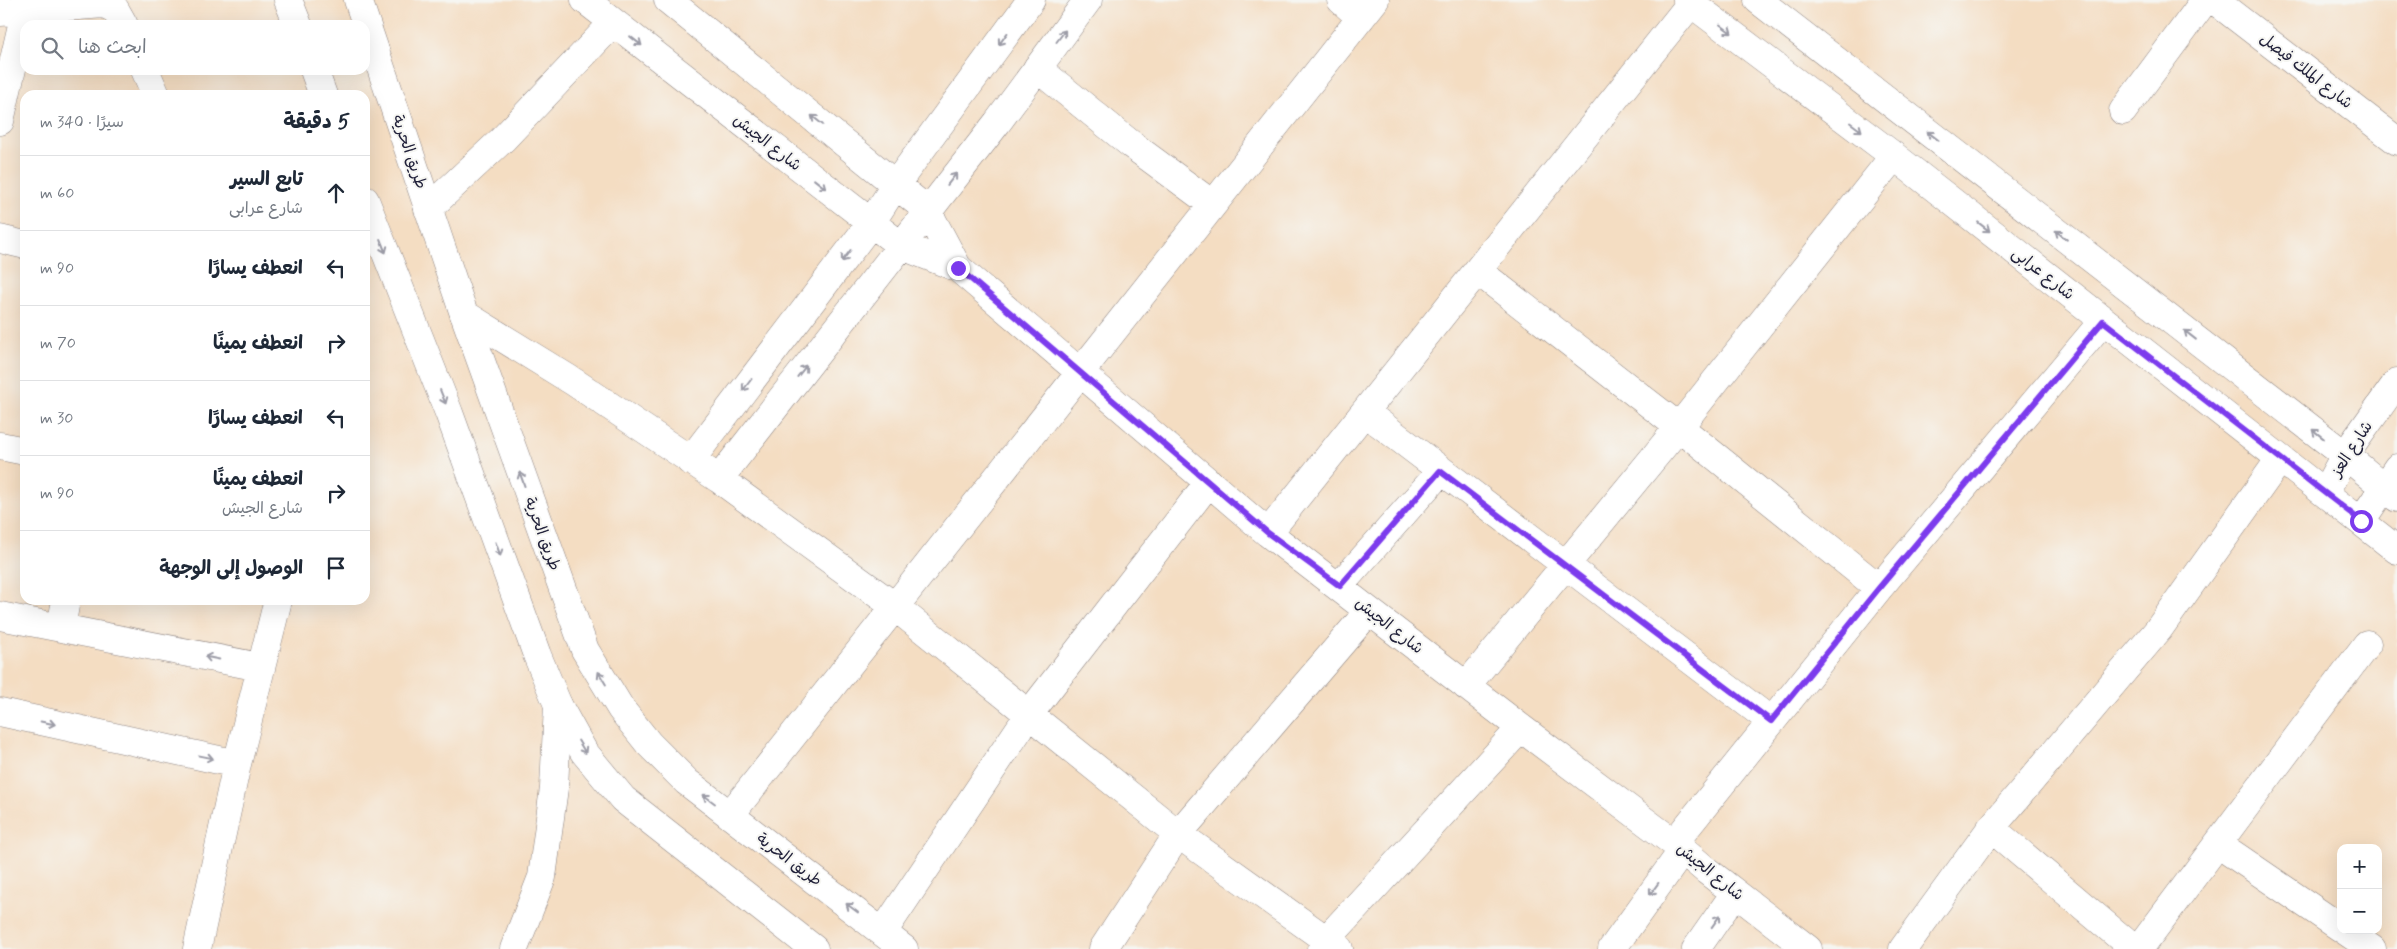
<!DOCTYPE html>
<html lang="ar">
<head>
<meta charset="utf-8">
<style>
  :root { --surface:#fff; --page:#f2f2f3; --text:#1f2937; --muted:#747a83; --line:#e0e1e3 }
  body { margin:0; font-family:Mynerve,"Playpen Sans Arabic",sans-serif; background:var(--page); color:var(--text); direction:rtl }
  .controls { position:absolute; right:15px; bottom:15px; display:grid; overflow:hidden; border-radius:10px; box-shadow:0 5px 20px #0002 }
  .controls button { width:45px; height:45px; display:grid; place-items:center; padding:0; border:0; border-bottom:1px solid var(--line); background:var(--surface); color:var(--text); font:25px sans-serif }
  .stop { position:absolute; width:15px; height:15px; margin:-11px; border:4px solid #7c3aed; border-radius:50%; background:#fff }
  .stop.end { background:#7c3aed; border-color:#fff; box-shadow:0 1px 5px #0008 }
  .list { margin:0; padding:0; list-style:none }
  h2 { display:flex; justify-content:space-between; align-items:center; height:65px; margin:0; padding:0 20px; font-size:21px }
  h2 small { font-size:16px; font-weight:400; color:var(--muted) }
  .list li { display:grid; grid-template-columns:32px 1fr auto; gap:15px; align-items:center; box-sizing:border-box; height:75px; padding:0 20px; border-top:1px solid var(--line) }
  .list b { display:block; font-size:19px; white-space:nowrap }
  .list p { margin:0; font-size:16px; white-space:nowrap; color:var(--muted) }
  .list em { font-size:16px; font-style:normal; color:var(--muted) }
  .icon { flex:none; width:28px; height:28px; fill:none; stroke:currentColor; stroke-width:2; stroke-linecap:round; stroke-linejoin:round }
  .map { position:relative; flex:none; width:2397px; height:949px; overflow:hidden; direction:ltr }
  .search { position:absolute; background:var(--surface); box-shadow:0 5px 20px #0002; left:20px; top:20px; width:350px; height:55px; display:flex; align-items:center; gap:12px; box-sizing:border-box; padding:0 18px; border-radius:15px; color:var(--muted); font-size:19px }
  .panel { position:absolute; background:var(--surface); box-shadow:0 5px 20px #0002; left:20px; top:90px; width:350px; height:515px; border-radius:15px; direction:rtl }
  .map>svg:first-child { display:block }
</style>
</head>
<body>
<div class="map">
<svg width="2397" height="949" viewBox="0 0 2397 949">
  <rect width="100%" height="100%" fill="#f6f6f2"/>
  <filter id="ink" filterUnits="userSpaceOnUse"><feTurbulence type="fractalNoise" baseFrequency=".02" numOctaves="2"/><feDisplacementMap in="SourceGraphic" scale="10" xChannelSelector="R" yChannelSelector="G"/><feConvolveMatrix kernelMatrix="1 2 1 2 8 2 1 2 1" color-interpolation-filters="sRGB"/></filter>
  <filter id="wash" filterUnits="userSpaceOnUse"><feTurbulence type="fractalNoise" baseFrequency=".0096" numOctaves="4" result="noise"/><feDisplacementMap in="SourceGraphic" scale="20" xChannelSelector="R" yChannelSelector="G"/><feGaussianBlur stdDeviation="1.12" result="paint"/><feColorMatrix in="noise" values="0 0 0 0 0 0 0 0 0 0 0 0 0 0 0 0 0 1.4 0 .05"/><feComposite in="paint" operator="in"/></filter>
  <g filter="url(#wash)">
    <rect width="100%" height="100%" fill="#f4ddc2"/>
  </g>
  <g filter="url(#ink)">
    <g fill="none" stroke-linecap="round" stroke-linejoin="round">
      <g stroke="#8b807e" stroke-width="29">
        <path id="minor" d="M585,0L900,245L958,268L1268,533L1521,728L1674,843L1707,871L1808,949
          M668,0L927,210L958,268
          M1341,0L1361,18
          M2214,0L2397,141
          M0,12L104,4L115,9L124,25
          M1037,68L1132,145L1212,204
          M145,70L156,95
          M2123,111L2205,0
          M0,121L25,12
          M428,209L503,139L613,23
          M0,239L25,245
          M1478,271L1679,427L1879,588
          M464,314L574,382L719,479L894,606L1178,834L1339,949
          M1366,413L1771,721
          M0,446L25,451
          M690,461L871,223L896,184L1031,0
          M719,479L997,123L1088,0
          M1268,533L1691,3
          M1339,586L1441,471
          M0,616L260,667
          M61,628L66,600
          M1466,686L1679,427L1894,156
          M0,712L237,764
          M730,815L1375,0
          M1991,828L2134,949
          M1674,843L1879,588L2103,321
          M2218,844L2341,928
          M2344,930L2372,949
          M883,932L1030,713L1209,482
          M197,949L237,764L278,600
          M514,949L542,877L554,788L558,705
          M1103,949L1178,834L1369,611
          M1321,949L1326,940L1521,728
          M1612,949L1683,850
          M1696,949L1735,893
          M1903,949L1991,828L2158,630L2280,459
          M2139,949L2367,644"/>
      </g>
      <g stroke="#8b807e" stroke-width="29">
        <path id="major" d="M288,0L298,25
          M358,0L464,314L585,650L621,709L649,744L687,782L904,949
          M1687,0L1894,156L2397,550
          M1758,0L2345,455L2397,498
          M314,70L323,95
          M365,200L449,413L537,655L558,705L584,752L623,799L814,949
          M2325,492L2345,455L2397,382
          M2361,521L2397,468"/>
      </g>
      <use href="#minor" stroke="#fff" stroke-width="28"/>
      <use href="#major" stroke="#fff" stroke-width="28"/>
    </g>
    <defs><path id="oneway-shaft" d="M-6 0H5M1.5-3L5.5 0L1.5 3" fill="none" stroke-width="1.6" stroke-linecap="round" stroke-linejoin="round" transform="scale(1.25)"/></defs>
    <g stroke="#9c9ca7">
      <use href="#oneway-shaft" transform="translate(1726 29) rotate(37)"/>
      <use href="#oneway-shaft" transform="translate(1061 36) rotate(-53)"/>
      <use href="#oneway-shaft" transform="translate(1003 39) rotate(126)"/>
      <use href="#oneway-shaft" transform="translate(636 41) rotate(38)"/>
      <use href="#oneway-shaft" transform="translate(817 120) rotate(-141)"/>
      <use href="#oneway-shaft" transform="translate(1856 127) rotate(37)"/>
      <use href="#oneway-shaft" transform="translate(1933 136) rotate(-142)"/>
      <use href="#oneway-shaft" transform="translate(952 179) rotate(-52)"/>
      <use href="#oneway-shaft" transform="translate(820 184) rotate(38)"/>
      <use href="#oneway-shaft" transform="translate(1984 227) rotate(38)"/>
      <use href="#oneway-shaft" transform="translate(2061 235) rotate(-142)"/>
      <use href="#oneway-shaft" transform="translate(383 246) rotate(68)"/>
      <use href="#oneway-shaft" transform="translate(846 256) rotate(127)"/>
      <use href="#oneway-shaft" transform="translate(2190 335) rotate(-142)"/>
      <use href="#oneway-shaft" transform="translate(802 371) rotate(-52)"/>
      <use href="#oneway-shaft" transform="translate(747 385) rotate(127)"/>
      <use href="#oneway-shaft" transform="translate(443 397) rotate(68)"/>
      <use href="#oneway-shaft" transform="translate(2318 434) rotate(-142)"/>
      <use href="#oneway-shaft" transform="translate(522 479) rotate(-110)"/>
      <use href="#oneway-shaft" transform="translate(498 549) rotate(70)"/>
      <use href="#oneway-shaft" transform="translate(212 658) rotate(-169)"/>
      <use href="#oneway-shaft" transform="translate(602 678) rotate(-121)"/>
      <use href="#oneway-shaft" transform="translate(48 723) rotate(12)"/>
      <use href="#oneway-shaft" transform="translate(582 747) rotate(59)"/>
      <use href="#oneway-shaft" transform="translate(206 757) rotate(12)"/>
      <use href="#oneway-shaft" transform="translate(709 799) rotate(-143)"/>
      <use href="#oneway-shaft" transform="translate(1654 889) rotate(126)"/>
      <use href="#oneway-shaft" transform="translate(852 908) rotate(-143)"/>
      <use href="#oneway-shaft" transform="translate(1716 921) rotate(-55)"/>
    </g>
  </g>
  <g fill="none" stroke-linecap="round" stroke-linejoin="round" filter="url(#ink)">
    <path stroke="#7c3aed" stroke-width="6" d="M958,268L1268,533L1340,586L1440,471L1771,721L1879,588L2103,321L2361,521"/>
  </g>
  <g text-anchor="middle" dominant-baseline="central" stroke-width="4" stroke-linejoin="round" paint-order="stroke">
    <g font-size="16" fill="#22223b" stroke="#f6f6f2">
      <text transform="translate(2306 71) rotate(38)">شارع الملك فيصل</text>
      <text transform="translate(767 143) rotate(38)">شارع الجيش</text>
      <text transform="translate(409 152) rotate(71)">طريق الحرية</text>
      <text transform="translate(2043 274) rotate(38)">شارع عرابى</text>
      <text transform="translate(2352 449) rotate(-57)">شارع العز</text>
      <text transform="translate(542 534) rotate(70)">طريق الحرية</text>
      <text transform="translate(1389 626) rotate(38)">شارع الجيش</text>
      <text transform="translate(789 860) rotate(37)">طريق الحرية</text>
      <text transform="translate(1710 872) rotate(39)">شارع الجيش</text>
    </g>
  </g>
</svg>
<div class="controls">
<button>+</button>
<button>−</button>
</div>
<div class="stop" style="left:2361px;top:521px"></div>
<div class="stop end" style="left:958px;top:268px"></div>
<div class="search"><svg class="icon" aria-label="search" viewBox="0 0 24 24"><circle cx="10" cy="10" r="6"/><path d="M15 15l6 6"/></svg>ابحث هنا</div>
<section class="panel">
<h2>5 دقيقة<small>سيرًا · 340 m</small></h2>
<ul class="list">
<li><svg class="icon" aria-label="ahead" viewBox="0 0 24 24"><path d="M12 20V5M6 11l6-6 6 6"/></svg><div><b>تابع السير</b><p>شارع عرابى</p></div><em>60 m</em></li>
<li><svg class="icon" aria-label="left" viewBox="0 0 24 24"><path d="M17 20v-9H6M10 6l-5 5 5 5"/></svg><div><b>انعطف يسارًا</b></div><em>90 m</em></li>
<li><svg class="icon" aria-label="right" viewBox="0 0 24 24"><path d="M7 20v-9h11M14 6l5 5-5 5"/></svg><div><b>انعطف يمينًا</b></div><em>70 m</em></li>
<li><svg class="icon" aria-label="left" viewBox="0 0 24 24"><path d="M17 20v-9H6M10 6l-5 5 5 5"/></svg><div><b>انعطف يسارًا</b></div><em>30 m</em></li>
<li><svg class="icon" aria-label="right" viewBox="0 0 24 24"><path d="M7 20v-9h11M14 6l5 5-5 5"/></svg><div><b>انعطف يمينًا</b><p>شارع الجيش</p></div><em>90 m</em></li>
<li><svg class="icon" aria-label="arrive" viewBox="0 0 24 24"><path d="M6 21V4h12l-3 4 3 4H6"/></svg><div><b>الوصول إلى الوجهة</b></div></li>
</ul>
</section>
</div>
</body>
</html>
